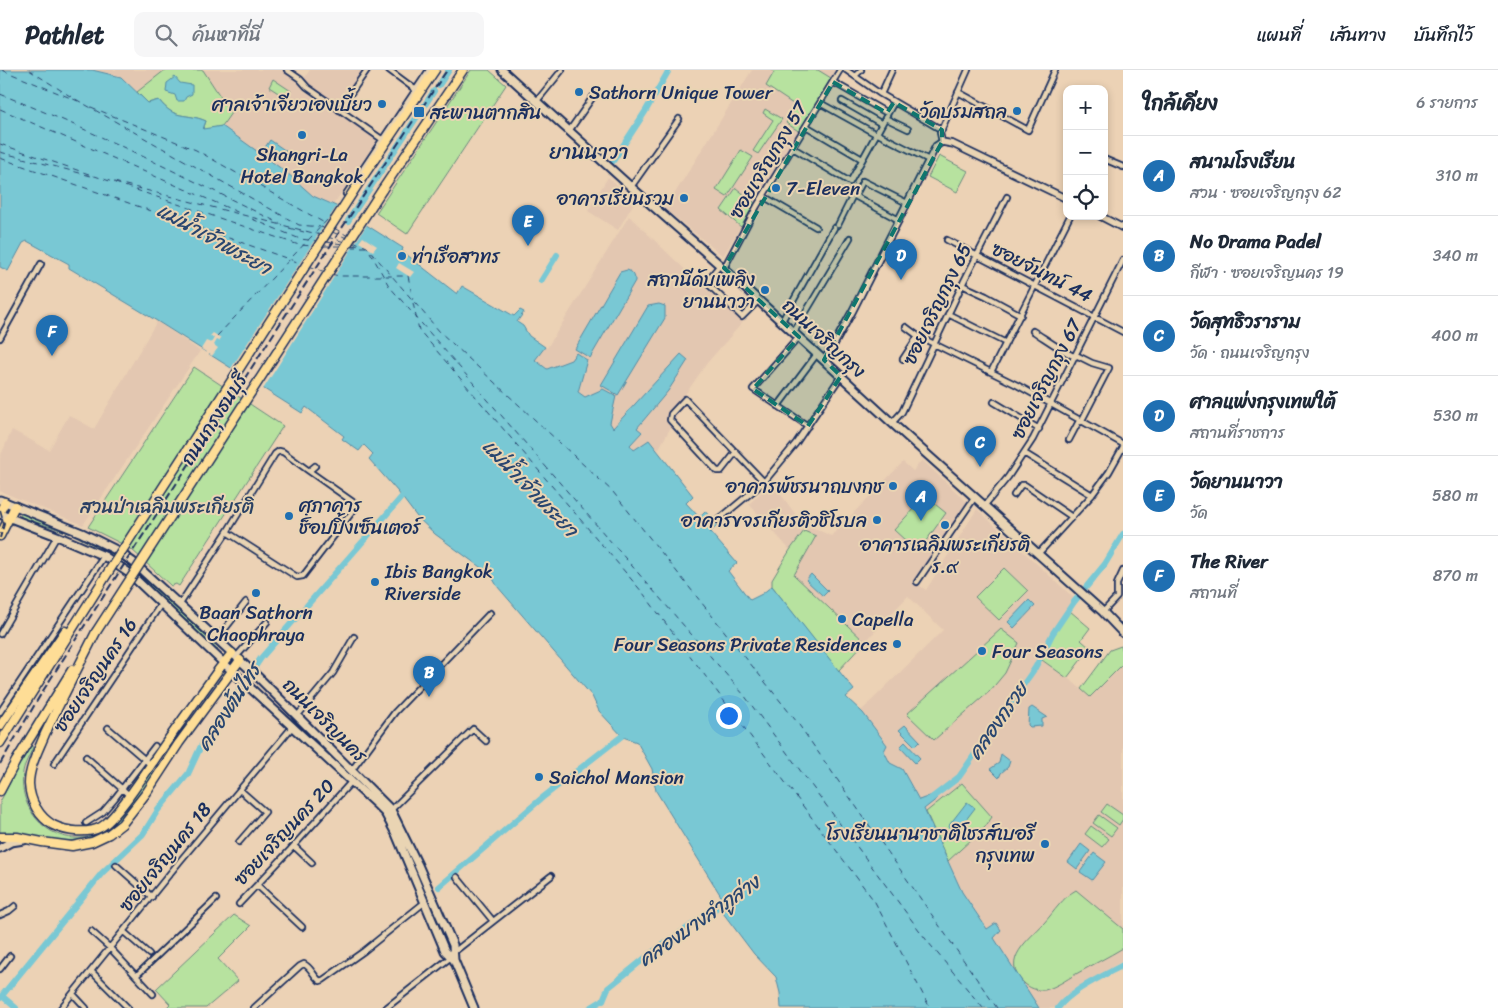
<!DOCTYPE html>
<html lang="th">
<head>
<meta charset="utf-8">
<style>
  :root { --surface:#fff; --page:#f6f6f7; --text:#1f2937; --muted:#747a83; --line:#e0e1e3; --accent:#1f6fb2 }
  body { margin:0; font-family:Sriracha,"Playpen Sans Thai",sans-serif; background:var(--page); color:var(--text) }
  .controls { position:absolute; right:15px; top:15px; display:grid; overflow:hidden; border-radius:10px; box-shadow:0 2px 8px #0003 }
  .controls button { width:45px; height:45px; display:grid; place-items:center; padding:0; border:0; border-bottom:1px solid var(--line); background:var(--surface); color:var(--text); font:25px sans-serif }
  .you { position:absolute; left:728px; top:645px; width:18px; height:18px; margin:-12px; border:4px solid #fff; border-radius:50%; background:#1a73e8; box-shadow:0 0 0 8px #1a73e833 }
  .badge { display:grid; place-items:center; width:32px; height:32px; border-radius:50%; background:var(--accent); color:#fff; font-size:16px; font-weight:700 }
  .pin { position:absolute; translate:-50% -41px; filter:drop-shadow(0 1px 2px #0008) }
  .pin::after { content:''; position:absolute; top:26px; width:18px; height:15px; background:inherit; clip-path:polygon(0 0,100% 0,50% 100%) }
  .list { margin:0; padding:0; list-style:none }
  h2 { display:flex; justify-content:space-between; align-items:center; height:65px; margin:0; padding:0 20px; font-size:21px }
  h2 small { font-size:16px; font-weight:400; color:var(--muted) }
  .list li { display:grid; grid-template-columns:32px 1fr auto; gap:15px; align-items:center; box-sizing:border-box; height:80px; padding:0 20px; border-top:1px solid var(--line) }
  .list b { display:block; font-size:19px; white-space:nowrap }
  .list p { margin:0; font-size:16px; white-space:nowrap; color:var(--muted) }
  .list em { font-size:16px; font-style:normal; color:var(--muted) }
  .icon { flex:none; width:28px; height:28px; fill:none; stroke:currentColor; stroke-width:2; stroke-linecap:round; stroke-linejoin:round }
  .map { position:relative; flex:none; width:1123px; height:938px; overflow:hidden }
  header { display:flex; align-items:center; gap:30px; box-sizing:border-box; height:70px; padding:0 25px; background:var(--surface); border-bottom:1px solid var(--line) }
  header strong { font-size:24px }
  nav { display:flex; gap:28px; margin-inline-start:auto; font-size:18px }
  .search { width:350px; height:45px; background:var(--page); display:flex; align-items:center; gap:12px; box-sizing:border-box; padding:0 18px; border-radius:10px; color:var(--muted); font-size:19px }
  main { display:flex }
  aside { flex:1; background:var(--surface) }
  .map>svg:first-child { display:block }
</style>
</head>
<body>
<header>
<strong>Pathlet</strong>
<div class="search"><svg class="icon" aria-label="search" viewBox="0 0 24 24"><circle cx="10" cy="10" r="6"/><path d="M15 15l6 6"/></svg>ค้นหาที่นี่</div>
<nav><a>แผนที่</a><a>เส้นทาง</a><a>บันทึกไว้</a></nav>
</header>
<main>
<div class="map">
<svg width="1123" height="938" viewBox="0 0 1123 938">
  <rect width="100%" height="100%" fill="#ecd2b5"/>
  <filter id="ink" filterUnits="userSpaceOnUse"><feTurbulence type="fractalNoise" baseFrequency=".02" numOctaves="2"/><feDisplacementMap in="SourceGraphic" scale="10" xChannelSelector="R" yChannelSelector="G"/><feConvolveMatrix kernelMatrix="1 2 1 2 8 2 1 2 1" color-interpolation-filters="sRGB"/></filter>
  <g filter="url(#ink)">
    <path fill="#e3c7b1" d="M92,0H282L300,13L304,21L377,70L333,135L313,126L206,51L188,45L178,46L165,38L148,33L121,7Z
      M310,0H363L339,35H336L309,16L310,15L303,10Z
      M752,0H836L723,186L665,139Z
      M608,107L635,131L618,160L588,141Z
      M629,146L698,212L712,199L716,202L720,206L707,220L743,252L707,293L682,329L680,341L658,380L649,370L634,380L630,375L642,362L637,358L655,336L643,326L613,358L578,322L571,290L547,299L534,290L545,277L547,278Z
      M157,251L200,281L83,455L0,421V387L12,360L49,380L69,345L94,359Z
      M922,390L968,433L914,512L926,520L977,439L1075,529L1052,563L1034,598L958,706L935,724L919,731L902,699L890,693L884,681L887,674L861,641L943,560L908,526L838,601L772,516V510L790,480L749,434L772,412L801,452L831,466L903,392L913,401Z
      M1042,590L1073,612L1090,627L1123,595V891L1075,919L1061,930L1055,938H1039L962,822L924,739L961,709L1019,626Z"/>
    <path fill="#b7e29f" stroke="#69887e" d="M165,0H203L231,43L222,56L203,60L206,51C185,42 175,51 159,30L148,33L137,22Z
      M471,0H489L506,15L407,164L376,143Z
      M772,0H818L831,8L800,62L786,53L796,36L766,16L774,2Z
      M273,9L291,21L286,28L269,17Z
      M765,39L782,49L758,84L753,81L773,50L763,43Z
      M741,80L753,87L727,127L716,120Z
      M939,86L968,101L957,122L928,107Z
      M736,118L755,133L741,157L721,140Z
      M194,297L283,356L179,516L176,514L171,516L130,478L88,457Z
      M925,426L946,443L918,482L894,460Z
      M23,442L77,465L116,483L141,502L218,579L216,581L152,519L141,506L121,489L72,464L21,447L20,443Z
      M804,461L816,466L794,505L865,572L838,601L772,516V510L790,480Z
      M1004,498L1028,521L999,550L975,527Z
      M1070,541L1090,558L1081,570L1090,578L1067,608L1042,590L1054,564Z
      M1001,559L1019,573L1005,603L990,621L934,670L907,644Z
      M1121,576L1123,582V594L1090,627L1081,619L1110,580Z
      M29,676L33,677C30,685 24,694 23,702C17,745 58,782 100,763C116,755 140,716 152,701L154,702V706C141,722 130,741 116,755C88,783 35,765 0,765V732Z
      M962,713L992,747L985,757L948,791L926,742Z
      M1107,734L1123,745V749L1119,755L1101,742Z
      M1099,745L1117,758L1111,766L1093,753Z
      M1091,756L1109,769L1102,777L1085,764Z
      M1076,820L1123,859V878C1108,887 1092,895 1076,904C1066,910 1056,917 1045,920C1037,921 1029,918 1024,913C999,890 1030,869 1044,853C1054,842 1063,827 1076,820Z
      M234,845L251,856L218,889L238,911L206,938H166L170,934L156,919Z"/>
    <path fill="#79c8d4" stroke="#538ba5" d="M0,0H92L121,7L148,33L159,30C175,51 185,42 206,51L203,59L222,56L286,102L313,126L336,136L403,178L402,181L457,224L462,216L514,246L520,240L524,242L517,252L523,256L529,266L545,277L535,290L547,299L571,290L576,283L587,290L578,322L585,327L603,319L616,326L610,353L613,358L681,284L688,290L668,321L637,358L642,362L630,375L634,380L649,370L693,426L686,433L699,447L705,441L717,456L710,462L737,493L728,501L750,530L762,524L772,516L854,620L846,627L863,643L887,675L884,681L890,693L902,699L919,730L935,724L938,728L924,739L962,822L987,859L996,853L1001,860L994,868L1039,938H781L780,923L776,907L754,884L717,835L721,826L656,721L652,699L637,672L623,667L599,641L592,626L497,516L491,505L435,464L417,447L398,422L369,389L373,384L364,375L359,381L342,369L344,366L306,337L302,343L157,251L69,198V194L27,171L23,173L8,201L0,197Z
      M175,7L180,13L192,15V24L186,27L184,31H177L175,25L166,22L167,13Z
      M270,70L286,81L281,90L264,79Z
      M627,200C633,202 635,205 635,211L590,288L575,279L620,202Z
      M659,234L665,236V248L618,325L601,315L648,236Z
      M811,504L828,521L823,526L806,510Z
      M1029,530L1035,536L1014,558L1008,552Z
      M1032,637L1047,647L1042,649V656L1030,657L1028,655L1029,639Z
      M905,655L920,671L915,676L899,660Z
      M905,672L920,688L915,693L900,677Z
      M1001,684L1010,691L1008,697L1001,703L999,708L990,699L999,693Z
      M967,732L975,738L958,760L954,762L951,761L949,757L950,754Z
      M1081,774L1090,781L1077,799L1068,792Z
      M1094,783L1106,792L1092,810L1080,802Z"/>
    <path fill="#ecd2b5" d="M338,134L368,153L262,321L230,300Z
      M363,167L377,176L373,181L359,172Z
      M399,193L414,202L410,207L396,198Z
      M213,263L221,268L219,271L217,270L214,275L218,278L212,286L209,284L208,286L205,285L206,282L201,279L206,271L211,273L214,268L210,266Z"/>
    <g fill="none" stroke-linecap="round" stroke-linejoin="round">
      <path stroke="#79c8d4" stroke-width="6" d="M439,15L449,0
        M613,91L645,42L669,0
        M348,151L434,21
        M541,211L557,185
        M929,730L959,707L1035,598L1053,563L1074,532L1105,494L1123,464
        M439,817L542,728L627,662
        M2,926L16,938
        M0,928L102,803L143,764L158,740L188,704L200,678L261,588L407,421
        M590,938L603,930L608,918L650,884L725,832
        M1058,938C1071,920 1103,906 1123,895"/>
      <path stroke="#294670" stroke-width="1" stroke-dasharray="6 5" stroke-linecap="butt" d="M2,0L78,31
        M29,0L70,26L299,155L321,157L326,159
        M0,24C97,62 190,109 283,155
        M91,37L196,80L328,155
        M0,39L242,144
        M0,74L299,175L314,176
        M0,82L91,106
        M0,88L303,194
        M114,112L321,165
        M252,149L300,169L317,171
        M289,158L304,162
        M334,158L348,166
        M332,162L347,168
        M327,167L345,172
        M353,171L367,177L440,262L613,422L797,652L997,938
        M325,172L344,174
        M352,173L362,176
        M350,175L359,176
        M323,176H341
        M350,177H366
        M370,182L389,216L744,625L928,872L983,938
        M309,196L325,202
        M331,204L339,206H408L413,229
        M413,233L419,260L643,523L875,832L930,938
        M217,266L331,146"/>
      <g stroke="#1b2f5e" stroke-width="8">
        <path id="minor" d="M287,0L300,9L307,17L383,70
          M389,0L416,20
          M846,0L879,23L942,60
          M855,6L861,0
          M833,12L887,43
          M958,22L1028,60L1055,0
          M881,24L892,0
          M842,31L882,54
          M536,32L562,0
          M820,33L876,64
          M339,40L367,0
          M885,48L908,59
          M806,56L862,89
          M569,61L595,24
          M878,64L929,90
          M942,72L940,63L968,0
          M793,78L850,112L894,32
          M1104,89L1123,97
          M631,117L679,49
          M346,124L429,0
          M763,126L816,157
          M855,126L863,111L907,133
          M838,155L853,125L899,150
          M947,170L1123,262
          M720,195L706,212L741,246L742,247L759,230
          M724,198L757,136L840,0
          M962,215L986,226L1021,245
          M948,244L1006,273
          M782,251L834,158
          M906,257L918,266L1017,315L1123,374
          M1033,261C1047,270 1059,279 1075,287
          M794,262L850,168
          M799,267L753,319L808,356
          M0,268L41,194
          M1076,285L1092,293L1109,298L1081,352
          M903,289L918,266
          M991,302L1070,146
          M994,332L1039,359
          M778,336L817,284
          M892,353L902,342L964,211L1007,127
          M1069,370L1079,351
          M736,382L721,401H717L670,350L671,344L685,329L764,412
          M1024,383L1092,425
          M1014,425L1021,415H1025L1072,447
          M984,436L1008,407L1033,369L1123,190
          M718,450L764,412L796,373L841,306
          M227,462L275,384L279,381L283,382L309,401L315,396
          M1038,484L1092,425L1109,402L1123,377
          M917,512L975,427
          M180,534L227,462L297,507L303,506L356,437L353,432L309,401
          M1103,542L1117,527V514L1123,501
          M0,564L57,466
          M217,569L246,532
          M236,587L267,552
          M0,642L104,486
          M298,645L333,603L354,567
          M108,658L151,695
          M86,687L129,725
          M54,694L161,534
          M352,700L395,642L490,543
          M391,740L473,659L486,671
          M86,753L103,742L115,728L155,676
          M239,772L265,742L240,720
          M294,776L312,793
          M116,795L152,827
          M457,807L493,851
          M257,815L302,857
          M239,834L290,780L352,711
          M0,845L9,841L15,836
          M91,861L110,878L153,924
          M124,862L149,884
          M454,882L551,806
          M0,899L10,886
          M91,901L128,938
          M136,906L216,829
          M73,924L86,938
          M61,938L180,791L293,656
          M254,938L300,896L304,894C312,898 313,906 320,911L323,910L364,881L425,832
          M386,938L451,887"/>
      </g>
      <g stroke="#1b2f5e" stroke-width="9">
        <path id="tertiary" d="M1100,146L1123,158
          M824,290L832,278L852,242L936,76L942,72L953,74L1067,129"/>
      </g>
      <g stroke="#1b2f5e" stroke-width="11">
        <path id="secondary" d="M502,0L631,117L720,195L892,353L1103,542L1123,563
          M0,430L82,463L116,480L133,492L257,606L391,740L418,795L453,875L454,890
          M0,444L57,466L104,486L129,503L232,601L378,736L385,743L396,764L445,881L454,890L474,938
          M0,778L11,772L24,770"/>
      </g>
      <g stroke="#1b2f5e" stroke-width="11">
        <path id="primary" d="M362,108L435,0
          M382,120L463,0
          M0,442L5,432
          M0,466L15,436
          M96,562C79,596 61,630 45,664C39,679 29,697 29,714C30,731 39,747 53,755C67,762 88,764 101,757C116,749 143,706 153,692C174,660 197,630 219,599L232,583
          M0,656L65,561
          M0,673L109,501
          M0,721L16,691L72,600
          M0,767H17L42,772L72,776L92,772L109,764L122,754L147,722L179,673L240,590"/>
      </g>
      <use href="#minor" stroke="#e9d4b3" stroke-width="4.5"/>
      <use href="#tertiary" stroke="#e9d4b3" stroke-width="5.5"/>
      <use href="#secondary" stroke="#e9d4b3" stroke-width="7"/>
      <use href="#primary" stroke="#fedd96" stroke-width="8"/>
      <path stroke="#1b2f5e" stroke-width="2" stroke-dasharray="8 4" stroke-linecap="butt" d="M0,440L4,454L0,468
        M0,694L41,624L83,558L342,158L447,0"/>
      <g stroke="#1b2f5e" stroke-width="11" stroke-linecap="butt">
        <path id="primary-bridge" d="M109,501L362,108
          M96,562L382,120"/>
      </g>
      <use href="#primary-bridge" stroke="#fedd96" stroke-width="8"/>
    </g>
  </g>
  <path fill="#0f766e" fill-opacity="0.2" stroke="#0f766e" stroke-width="4" stroke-dasharray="10 6" stroke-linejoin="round" d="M833,12L887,43L894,32L942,60V72L824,290L841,306L808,356L753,319L799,267L724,198Z"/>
  <g fill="#1f6fb2" stroke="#e9d4b3" stroke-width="2">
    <circle cx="579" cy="22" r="5"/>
    <circle cx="382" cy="34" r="5"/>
    <circle cx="1017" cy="41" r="5"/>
    <rect x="413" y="36" width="12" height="12" rx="2.5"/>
    <circle cx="302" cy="65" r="5"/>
    <circle cx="776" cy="118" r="5"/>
    <circle cx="684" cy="128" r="5"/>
    <circle cx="402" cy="186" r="5"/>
    <circle cx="765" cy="220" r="5"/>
    <circle cx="893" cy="416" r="5"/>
    <circle cx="289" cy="446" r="5"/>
    <circle cx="877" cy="450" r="5"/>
    <circle cx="945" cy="455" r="5"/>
    <circle cx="375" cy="512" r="5"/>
    <circle cx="256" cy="523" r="5"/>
    <circle cx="842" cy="549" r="5"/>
    <circle cx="897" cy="574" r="5"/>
    <circle cx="982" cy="581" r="5"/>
    <circle cx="539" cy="707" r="5"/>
    <circle cx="1045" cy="774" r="5"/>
  </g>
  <g text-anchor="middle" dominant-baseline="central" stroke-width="4" stroke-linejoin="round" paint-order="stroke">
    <g font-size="19" fill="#1b2f5e" stroke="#e9d4b3" text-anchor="start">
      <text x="589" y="22">Sathorn Unique Tower</text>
      <text x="372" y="34" text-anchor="end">ศาลเจ้าเจียวเองเบี้ยว</text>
      <text x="1007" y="41" text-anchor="end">วัดบรมสถล</text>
      <text x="430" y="42">สะพานตากสิน</text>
      <text x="302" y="84" text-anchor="middle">Shangri-La<tspan x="302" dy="22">Hotel Bangkok</tspan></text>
      <text x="786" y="118">7-Eleven</text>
      <text x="674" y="128" text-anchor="end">อาคารเรียนรวม</text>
      <text x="412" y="186">ท่าเรือสาทร</text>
      <text x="755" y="209" text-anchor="end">สถานีดับเพลิง<tspan x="755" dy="22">ยานนาวา</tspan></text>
      <text x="883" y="416" text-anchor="end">อาคารพัชรนาถบงกช</text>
      <text x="299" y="435">ศุภาคาร<tspan x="299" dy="22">ช็อปปิ้งเซ็นเตอร์</tspan></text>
      <text x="867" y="450" text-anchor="end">อาคารขจรเกียรติวชิโรบล</text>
      <text x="945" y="474" text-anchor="middle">อาคารเฉลิมพระเกียรติ<tspan x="945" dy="22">ร.๙</tspan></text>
      <text x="385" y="501">Ibis Bangkok<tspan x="385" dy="22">Riverside</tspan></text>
      <text x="256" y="542" text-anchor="middle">Baan Sathorn<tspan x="256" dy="22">Chaophraya</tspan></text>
      <text x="852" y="549">Capella</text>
      <text x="887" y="574" text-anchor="end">Four Seasons Private Residences</text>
      <text x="992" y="581">Four Seasons</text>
      <text x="549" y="707">Saichol Mansion</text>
      <text x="1035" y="763" text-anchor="end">โรงเรียนนานาชาติโชรส์เบอรี<tspan x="1035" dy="22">กรุงเทพ</tspan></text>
    </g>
    <g font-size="19" fill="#1b2f5e" stroke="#e9d4b3">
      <text transform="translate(768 90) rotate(-59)">ซอยเจริญกรุง 57</text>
      <text transform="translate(1042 202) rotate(27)">ซอยจันทน์ 44</text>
      <text transform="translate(937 234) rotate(-64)">ซอยเจริญกรุง 65</text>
      <text transform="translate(824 268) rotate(43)">ถนนเจริญกรุง</text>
      <text transform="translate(1046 309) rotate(-63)">ซอยเจริญกรุง 67</text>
      <text transform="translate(214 349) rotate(-57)">ถนนกรุงธนบุรี</text>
      <text transform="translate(95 605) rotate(-56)">ซอยเจริญนคร 16</text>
      <text transform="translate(325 650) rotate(45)">ถนนเจริญนคร</text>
      <text transform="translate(284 762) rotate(-47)">ซอยเจริญนคร 20</text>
      <text transform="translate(165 787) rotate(-51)">ซอยเจริญนคร 18</text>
    </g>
    <g font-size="19" fill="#2b4164" stroke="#e9d4b3">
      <text x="167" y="436">สวนป่าเฉลิมพระเกียรติ</text>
    </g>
    <g font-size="20" font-style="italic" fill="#294670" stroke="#e9d4b3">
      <text transform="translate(214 169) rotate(29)">แม่น้ำเจ้าพระยา</text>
      <text transform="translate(530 418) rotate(46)">แม่น้ำเจ้าพระยา</text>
      <text transform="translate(229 637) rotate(-57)">คลองต้นไทร</text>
      <text transform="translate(998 651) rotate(-55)">คลองกรวย</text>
      <text transform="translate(699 851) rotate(-35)">คลองบางลำภูล่าง</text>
    </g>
    <g font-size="21" fill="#1b2f5e" stroke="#e9d4b3">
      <text x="589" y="82">ยานนาวา</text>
    </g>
  </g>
</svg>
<div class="controls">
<button>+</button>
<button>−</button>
<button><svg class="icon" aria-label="locate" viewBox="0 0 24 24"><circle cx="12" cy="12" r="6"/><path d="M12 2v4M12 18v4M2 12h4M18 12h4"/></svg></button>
</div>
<div class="you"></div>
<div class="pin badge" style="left:921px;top:451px">A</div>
<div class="pin badge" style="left:429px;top:627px">B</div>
<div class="pin badge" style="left:980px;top:397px">C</div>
<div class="pin badge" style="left:901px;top:210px">D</div>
<div class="pin badge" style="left:528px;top:176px">E</div>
<div class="pin badge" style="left:52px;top:286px">F</div>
</div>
<aside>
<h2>ใกล้เคียง<small>6 รายการ</small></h2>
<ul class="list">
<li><span class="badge">A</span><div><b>สนามโรงเรียน</b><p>สวน · ซอยเจริญกรุง 62</p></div><em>310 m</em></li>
<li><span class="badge">B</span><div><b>No Drama Padel</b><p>กีฬา · ซอยเจริญนคร 19</p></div><em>340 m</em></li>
<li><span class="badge">C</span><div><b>วัดสุทธิวราราม</b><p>วัด · ถนนเจริญกรุง</p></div><em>400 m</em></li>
<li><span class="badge">D</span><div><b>ศาลแพ่งกรุงเทพใต้</b><p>สถานที่ราชการ</p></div><em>530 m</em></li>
<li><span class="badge">E</span><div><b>วัดยานนาวา</b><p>วัด</p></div><em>580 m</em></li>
<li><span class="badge">F</span><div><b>The River</b><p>สถานที่</p></div><em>870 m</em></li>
</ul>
</aside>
</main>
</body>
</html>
